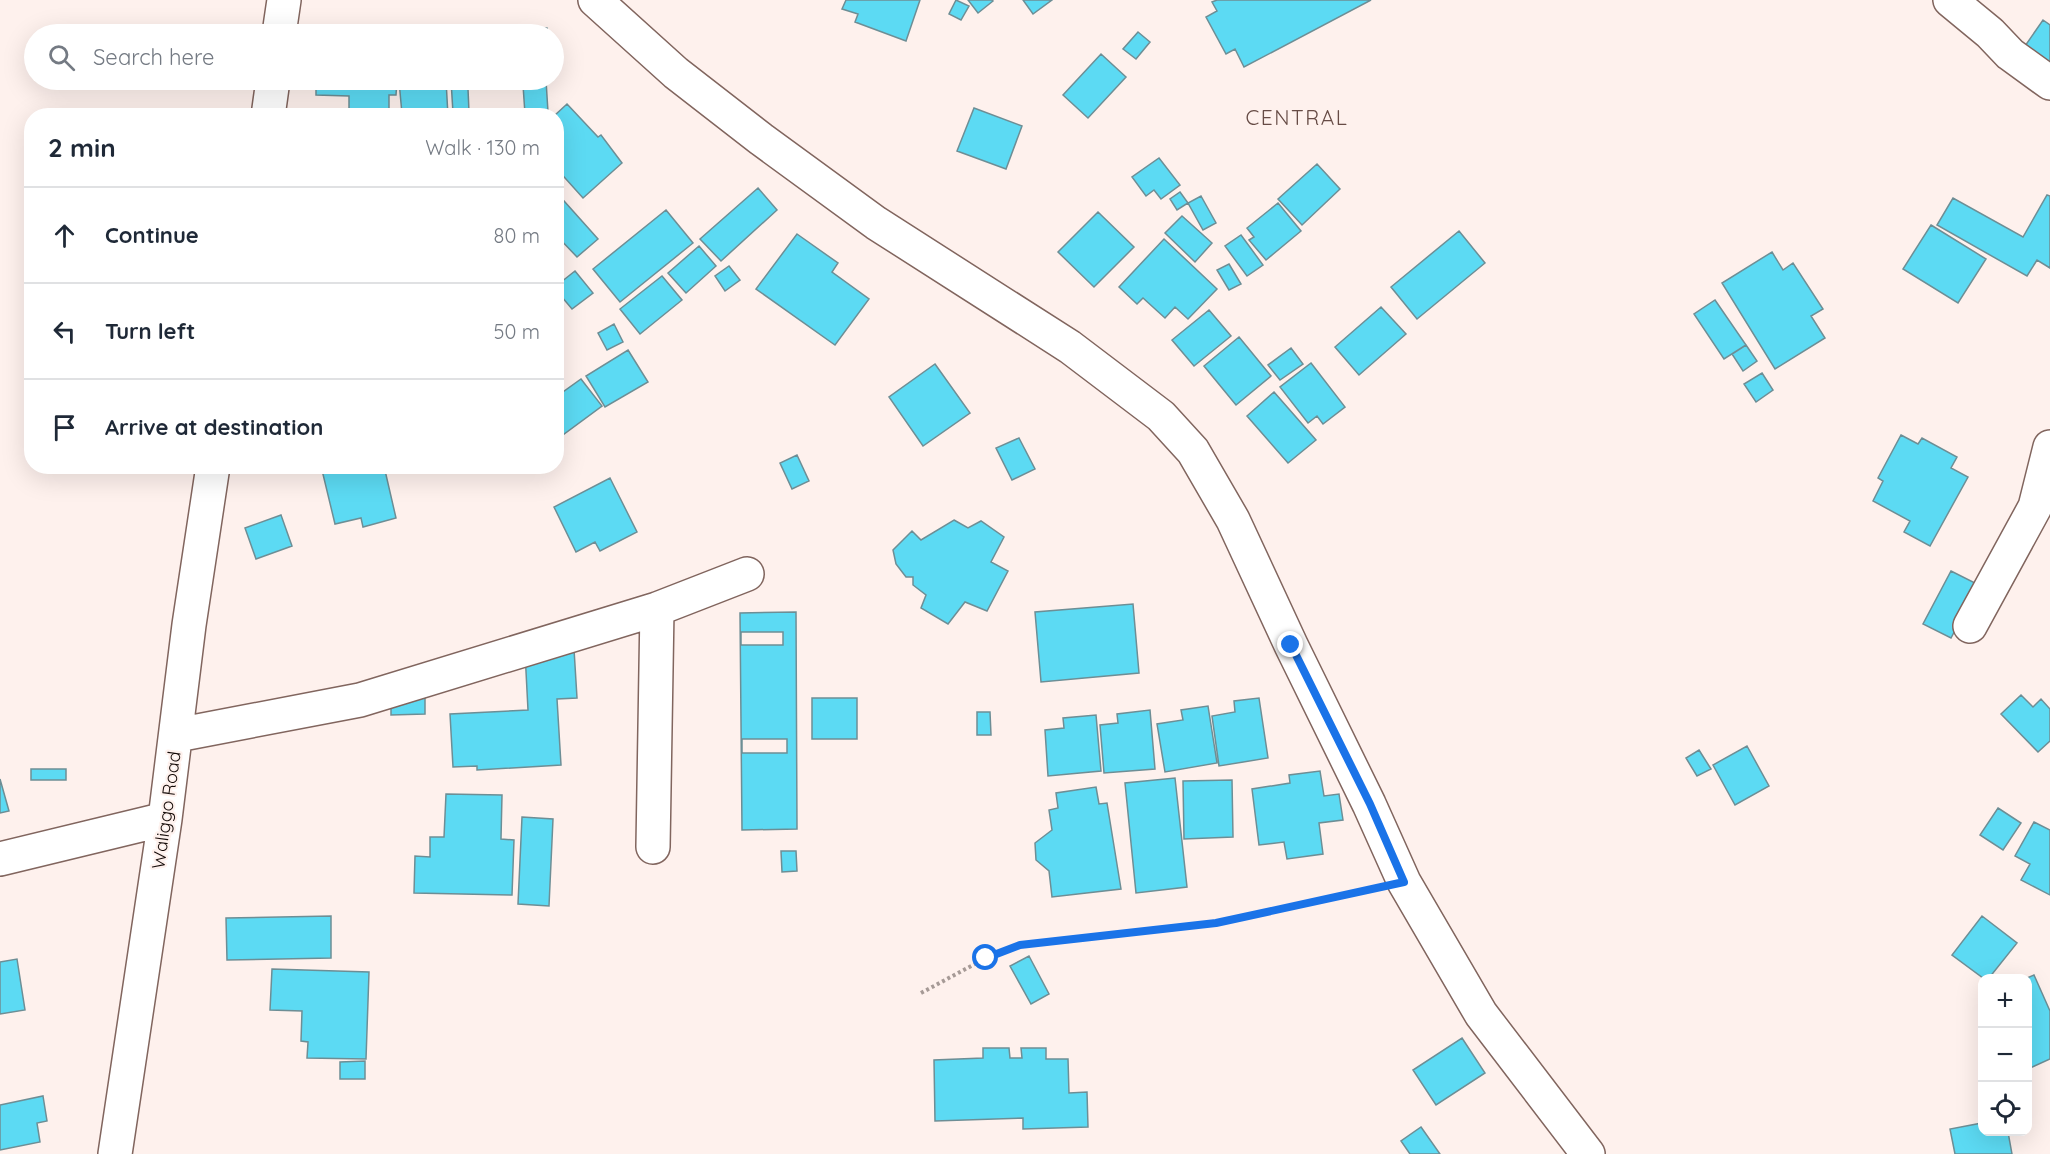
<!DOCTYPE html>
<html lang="en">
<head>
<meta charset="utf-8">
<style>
  :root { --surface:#fff; --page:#f6f6f7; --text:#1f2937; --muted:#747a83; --line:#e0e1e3 }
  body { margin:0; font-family:Quicksand,sans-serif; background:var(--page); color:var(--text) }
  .controls { position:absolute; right:18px; bottom:18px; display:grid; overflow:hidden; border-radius:12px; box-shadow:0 6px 24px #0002 }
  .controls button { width:54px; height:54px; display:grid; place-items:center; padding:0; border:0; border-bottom:2px solid var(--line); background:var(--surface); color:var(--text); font:30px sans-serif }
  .stop { position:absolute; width:18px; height:18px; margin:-14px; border:4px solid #1a73e8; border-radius:50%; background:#fff }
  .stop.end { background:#1a73e8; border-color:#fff; box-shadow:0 2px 6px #0008 }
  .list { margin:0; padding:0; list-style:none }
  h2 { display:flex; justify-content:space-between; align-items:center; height:78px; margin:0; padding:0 24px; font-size:26px }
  h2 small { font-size:20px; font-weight:400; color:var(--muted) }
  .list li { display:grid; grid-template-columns:39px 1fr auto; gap:18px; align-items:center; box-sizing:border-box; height:96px; padding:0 24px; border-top:2px solid var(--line) }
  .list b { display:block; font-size:22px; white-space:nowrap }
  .list em { font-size:20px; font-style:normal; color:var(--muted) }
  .icon { flex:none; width:33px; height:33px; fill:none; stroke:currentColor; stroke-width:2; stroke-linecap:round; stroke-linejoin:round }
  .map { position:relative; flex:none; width:2050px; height:1154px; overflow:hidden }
  .search { position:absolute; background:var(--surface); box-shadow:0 6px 24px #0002; left:24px; top:24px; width:540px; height:66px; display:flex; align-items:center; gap:15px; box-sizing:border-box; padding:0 21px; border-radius:33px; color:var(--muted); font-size:22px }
  .panel { position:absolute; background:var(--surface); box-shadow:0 6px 24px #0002; left:24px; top:108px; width:540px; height:366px; border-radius:24px }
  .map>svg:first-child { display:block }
</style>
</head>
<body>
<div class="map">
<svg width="2050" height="1154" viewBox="0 0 2050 1154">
  <rect width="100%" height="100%" fill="#fef1ed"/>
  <path fill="#5cdaf3" stroke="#6d8e95" stroke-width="1.5" fill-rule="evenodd" d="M846,0H920L906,41L855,22L858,14L842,9Z
    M956,0L969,6L961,20L949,14Z
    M968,0H992L993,1L978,13Z
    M1023,0H1052L1033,14Z
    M1217,0H1371L1244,67L1235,49L1226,54L1206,17L1217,11L1212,2Z
    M2043,20L2050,25V64L2025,46Z
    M547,28L548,34H472Z
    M1138,32L1150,42L1136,59L1123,49Z
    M1101,54L1126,77L1088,118L1063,95Z
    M316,80H397L396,95H389V116H349V96L316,95Z
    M408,80H446L448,116H393L402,114L399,81Z
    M451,80H546L548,112L525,114L523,85L468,89L469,112L453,113Z
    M567,104L598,137L601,135L622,163L583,198L556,168V116H554Z
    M974,108L1022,126L1006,169L957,151Z
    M1159,158L1180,185L1161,199L1154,190L1146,196L1132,177Z
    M1317,164L1340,189L1302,225L1278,199Z
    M758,188L777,210L721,261L700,239Z
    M556,192L598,239L577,257L556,235Z
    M1180,192L1188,203L1177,210L1170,199Z
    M2047,195L2050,196V268L2037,260L2027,276L1937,225L1953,198L2023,237Z
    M1201,196L1216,223L1203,230L1188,203Z
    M1278,203L1301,231L1266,260L1249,240L1254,237L1247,228Z
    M666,210L693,243L620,302L593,269Z
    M1098,212L1134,247L1094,287L1058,252Z
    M1182,216L1212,243L1195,262L1165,233Z
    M1931,225L1986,259L1958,303L1903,269Z
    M1459,231L1485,263L1417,319L1391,287Z
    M797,234L838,263L832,272L869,299L835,345L756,289Z
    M1241,235L1263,265L1247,276L1225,246Z
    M1164,239L1217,289L1188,319L1175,307L1165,318L1143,298L1137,304L1119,287Z
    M699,246L716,266L686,293L668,273Z
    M1772,252L1783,270L1793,263L1823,309L1811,316L1825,338L1775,369L1722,283Z
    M1229,264L1241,284L1229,290L1217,270Z
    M729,266L740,280L725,291L715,276Z
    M575,271L593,293L572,309L556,290V286Z
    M662,276L682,300L640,334L620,309Z
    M1715,300L1746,345L1724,359L1694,314Z
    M1381,307L1406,334L1359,375L1335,347Z
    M1209,310L1231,336L1194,366L1172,340Z
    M614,324L623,342L607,350L598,333Z
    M1239,337L1271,376L1236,405L1204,366Z
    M1746,345L1757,361L1743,371L1732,354Z
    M1291,348L1303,364L1280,380L1268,365Z
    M628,350L648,382L605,407L586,376Z
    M1311,363L1345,407L1323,424L1317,416L1308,423L1280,387Z
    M935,364L970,413L923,446L889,397Z
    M1762,373L1773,390L1756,402L1744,384Z
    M581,379L602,406L556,440V397Z
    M1274,392L1316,440L1288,463L1247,416Z
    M1901,435L1918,444L1922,438L1957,457L1951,468L1968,477L1930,546L1904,532L1910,521L1873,501L1883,481L1878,478Z
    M1019,438L1035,469L1012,480L996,448Z
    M797,455L809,481L792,489L780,463Z
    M321,466H384L396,518L363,527L361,518L335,524Z
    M610,478L637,532L600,551L595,542L576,552L554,507Z
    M281,515L292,546L256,559L245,528Z
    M954,520L968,528L981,521L1004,537L991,562L1008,571L987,611L965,602L948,624L921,608L926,595L913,585V577H906L896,564L893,550L912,531L921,540Z
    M1951,571L1979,585L1951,638L1923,624Z
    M1133,604L1139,673L1041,682L1035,612Z
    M796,612L797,829L742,830L740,613ZM741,632H783V645H741ZM742,739H787V753H742Z
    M574,649L577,698L557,699L561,765L477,770V766L453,767L450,714L528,710L525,652Z
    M425,692V714L391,715V693Z
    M2021,695L2033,707L2041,699L2050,709V741L2038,752L2001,714Z
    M812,698H857V739H812Z
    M1259,698L1268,758L1219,766L1212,716L1235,712L1234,701Z
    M1208,706L1217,763L1165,772L1157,724L1183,720L1181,710Z
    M1150,710L1155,769L1104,773L1100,725L1118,723L1117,714Z
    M977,712H990L991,735H977Z
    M1096,715L1101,771L1048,776L1045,730L1064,728L1063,718Z
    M1747,746L1769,786L1735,805L1713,765Z
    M1699,750L1711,769L1697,776L1686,758Z
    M31,769H66V780H31Z
    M1320,771L1324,796L1339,794L1343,820L1319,823L1323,854L1287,859L1284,842L1259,845L1252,789L1290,783L1289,775Z
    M1175,778L1187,887L1136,893L1125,783Z
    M0,779L9,811L0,813Z
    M1232,780L1233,837L1184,839L1183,781Z
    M1096,787L1099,804L1107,803L1121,889L1052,897L1049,871L1036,860L1035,843L1052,830L1049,810L1058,808L1056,793Z
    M446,794L502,795L501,839L514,840L512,895L414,893L415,856L430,857V837H444Z
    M1998,808L2021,823L2003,850L1980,835Z
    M522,817L553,819L549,906L518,904Z
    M2034,822L2050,830V895L2021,880L2030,864L2015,856Z
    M781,851H796L797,871L782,872Z
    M331,916V958L227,960L226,918Z
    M1982,916L2017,943L1989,978H1983L1952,955Z
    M1029,956L1049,994L1031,1004L1010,966Z
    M17,959L25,1010L0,1014V962Z
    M272,969L369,972L366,1059L307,1058L308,1042L301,1041L302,1011L270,1010Z
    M2034,975L2050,1011V1059L2028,1069L2027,978Z
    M1462,1038L1485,1073L1436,1105L1413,1070Z
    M983,1048H1009L1010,1058H1022L1021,1048H1046V1059H1068L1069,1093L1087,1092L1088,1127L1023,1129V1118L935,1121L934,1060L983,1058Z
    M365,1061V1079H340V1062Z
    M43,1096L47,1121L37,1123L40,1142L0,1150V1105Z
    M1982,1123V1132H2008L2012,1154H1955L1950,1129Z
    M1421,1127L1440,1154H1410L1401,1141Z"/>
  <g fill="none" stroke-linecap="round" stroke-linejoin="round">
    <g stroke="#81655e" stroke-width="36">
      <path id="minor" d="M595,0L676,73L761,139L876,223L1070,347L1161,416L1193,451L1233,520L1291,645L1369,804L1404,882L1481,1014L1588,1154
        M1950,0L1990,33L2010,54L2050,83
        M279,34L284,0
        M268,116L273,80
        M1970,626L2035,507L2050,447
        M177,735L360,700L657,609L747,574
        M653,847L657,609
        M0,859L165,819
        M115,1154L165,819L189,625L213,466"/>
    </g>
    <path stroke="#a69a96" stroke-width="4" stroke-dasharray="3 3" stroke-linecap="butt" d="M921,993L986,958L1020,945L1216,923L1369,890"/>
    <use href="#minor" stroke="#fff" stroke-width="33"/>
  </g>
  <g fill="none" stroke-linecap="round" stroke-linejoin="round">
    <path stroke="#1a73e8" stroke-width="8" d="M986,958L1020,945L1216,923L1404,882L1370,804L1291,645"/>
  </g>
  <g text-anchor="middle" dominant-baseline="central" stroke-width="4.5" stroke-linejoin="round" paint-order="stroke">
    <g font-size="18" fill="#140a07" stroke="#fef1ed">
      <text transform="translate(166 810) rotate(-82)">Waliggo Road</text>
    </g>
    <g font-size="21" letter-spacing="1.5" fill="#664b45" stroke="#fef1ed">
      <text x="1297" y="117">CENTRAL</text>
    </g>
  </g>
</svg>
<div class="controls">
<button>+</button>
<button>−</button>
<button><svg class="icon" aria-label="locate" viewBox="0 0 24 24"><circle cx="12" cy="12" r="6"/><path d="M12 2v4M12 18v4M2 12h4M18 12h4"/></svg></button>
</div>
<div class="stop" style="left:986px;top:958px"></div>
<div class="stop end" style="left:1291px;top:645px"></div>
<div class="search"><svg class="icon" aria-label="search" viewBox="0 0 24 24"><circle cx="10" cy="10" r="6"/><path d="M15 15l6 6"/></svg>Search here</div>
<section class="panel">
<h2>2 min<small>Walk · 130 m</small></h2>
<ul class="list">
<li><svg class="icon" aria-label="ahead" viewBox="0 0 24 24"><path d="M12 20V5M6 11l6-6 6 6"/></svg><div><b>Continue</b></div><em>80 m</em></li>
<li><svg class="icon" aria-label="left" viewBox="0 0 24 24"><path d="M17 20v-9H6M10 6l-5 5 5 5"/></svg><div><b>Turn left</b></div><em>50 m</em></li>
<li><svg class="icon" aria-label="arrive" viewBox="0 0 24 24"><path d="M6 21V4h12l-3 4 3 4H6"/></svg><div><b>Arrive at destination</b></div></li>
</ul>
</section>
</div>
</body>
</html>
